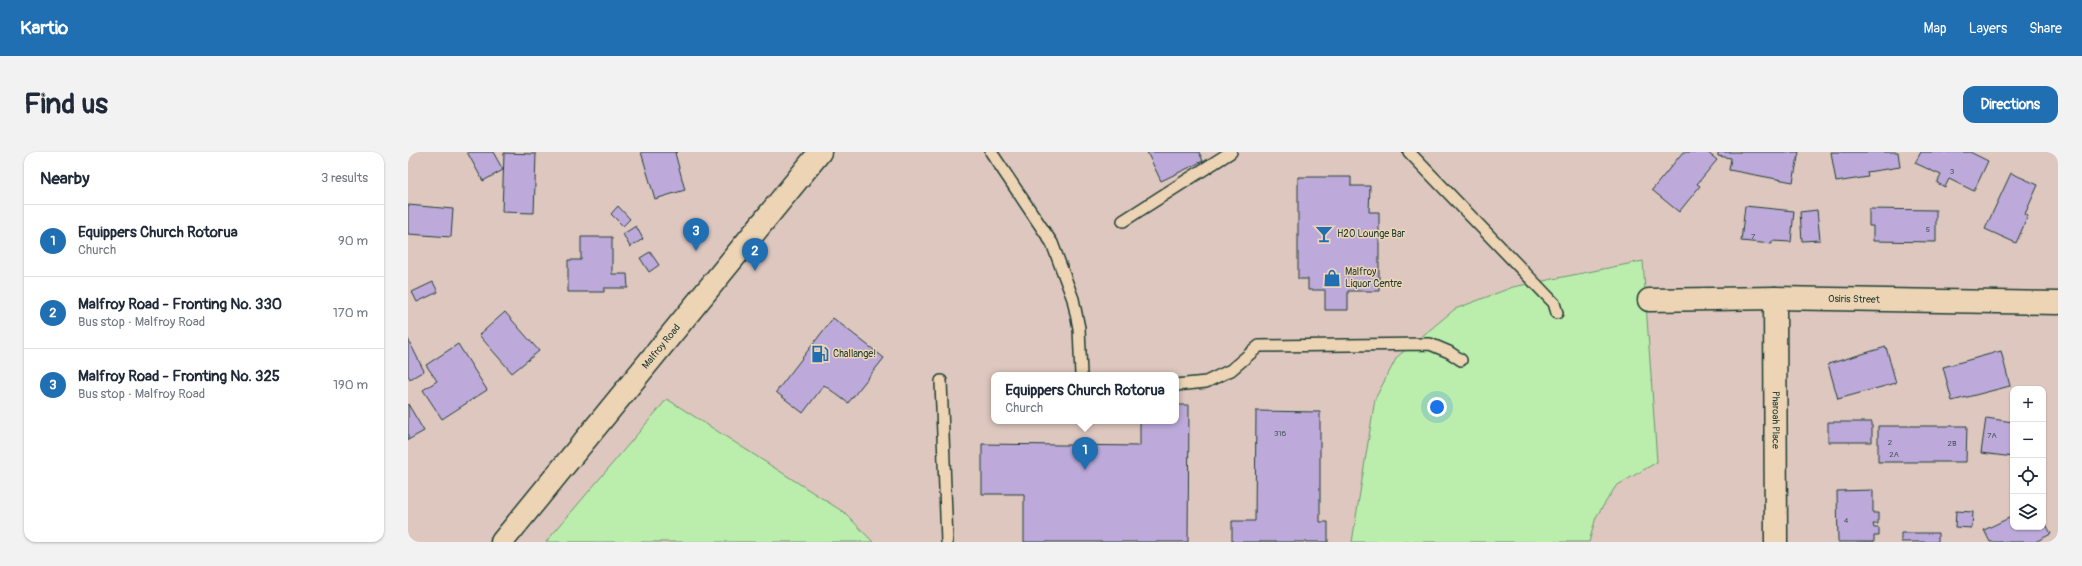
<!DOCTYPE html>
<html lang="en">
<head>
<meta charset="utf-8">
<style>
  :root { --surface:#fff; --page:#f2f2f3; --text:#1f2937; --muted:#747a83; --line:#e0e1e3; --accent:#1f6fb2 }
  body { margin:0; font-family:Pangolin,sans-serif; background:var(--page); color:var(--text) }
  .controls { position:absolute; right:12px; bottom:12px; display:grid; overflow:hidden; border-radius:8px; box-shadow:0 1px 3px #0004 }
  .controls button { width:36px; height:36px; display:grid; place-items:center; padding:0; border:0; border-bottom:1px solid var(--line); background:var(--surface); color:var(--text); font:20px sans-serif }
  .you { position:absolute; left:1029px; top:255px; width:14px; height:14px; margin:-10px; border:3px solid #fff; border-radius:50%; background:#1a73e8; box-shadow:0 0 0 6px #1a73e833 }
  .badge { display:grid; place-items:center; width:26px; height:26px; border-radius:50%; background:var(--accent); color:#fff; font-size:13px; font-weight:700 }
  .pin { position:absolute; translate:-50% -33px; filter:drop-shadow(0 1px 2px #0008) }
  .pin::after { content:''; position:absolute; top:21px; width:14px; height:12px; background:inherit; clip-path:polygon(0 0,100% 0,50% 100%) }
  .popup { position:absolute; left:583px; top:220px; width:188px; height:52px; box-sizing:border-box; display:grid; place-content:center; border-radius:8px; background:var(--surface); filter:drop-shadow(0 1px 3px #0005); font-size:13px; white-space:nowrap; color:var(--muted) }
  .popup b { font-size:15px; color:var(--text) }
  .popup::after { content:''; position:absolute; left:50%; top:100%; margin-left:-8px; border:8px solid transparent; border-top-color:var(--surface) }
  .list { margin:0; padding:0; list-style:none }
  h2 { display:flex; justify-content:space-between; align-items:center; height:52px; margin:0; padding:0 16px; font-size:17px }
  h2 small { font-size:13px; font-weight:400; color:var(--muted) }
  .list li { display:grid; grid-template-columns:26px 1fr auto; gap:12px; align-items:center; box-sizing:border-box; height:72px; padding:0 16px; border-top:1px solid var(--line) }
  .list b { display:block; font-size:15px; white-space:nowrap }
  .list p { margin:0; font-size:13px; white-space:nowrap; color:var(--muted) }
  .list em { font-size:13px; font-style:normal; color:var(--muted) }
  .icon { flex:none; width:22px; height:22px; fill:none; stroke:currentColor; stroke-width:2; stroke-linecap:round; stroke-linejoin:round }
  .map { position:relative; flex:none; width:1650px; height:390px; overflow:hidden; border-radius:12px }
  header { display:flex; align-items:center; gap:24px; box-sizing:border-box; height:56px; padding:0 20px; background:var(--accent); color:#fff }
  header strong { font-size:19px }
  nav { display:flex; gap:22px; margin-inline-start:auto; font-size:14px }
  .intro { display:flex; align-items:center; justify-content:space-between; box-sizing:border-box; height:96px; padding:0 24px }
  h1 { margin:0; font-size:28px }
  .button { padding:10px 18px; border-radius:12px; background:var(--accent); color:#fff; font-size:14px; font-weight:700 }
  main { display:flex; gap:24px; padding:0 24px }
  aside { flex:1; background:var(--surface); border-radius:12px; box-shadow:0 1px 3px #0004 }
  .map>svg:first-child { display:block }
</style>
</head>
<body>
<header>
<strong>Kartio</strong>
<nav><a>Map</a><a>Layers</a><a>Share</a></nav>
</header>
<div class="intro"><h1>Find us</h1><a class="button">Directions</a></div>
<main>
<aside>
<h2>Nearby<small>3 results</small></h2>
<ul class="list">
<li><span class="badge">1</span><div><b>Equippers Church Rotorua</b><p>Church</p></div><em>90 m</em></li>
<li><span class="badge">2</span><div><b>Malfroy Road - Fronting No. 330</b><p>Bus stop · Malfroy Road</p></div><em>170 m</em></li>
<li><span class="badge">3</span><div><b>Malfroy Road - Fronting No. 325</b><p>Bus stop · Malfroy Road</p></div><em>190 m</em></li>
</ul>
</aside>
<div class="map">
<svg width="1650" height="390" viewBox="0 0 1650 390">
  <rect width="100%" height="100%" fill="#dec7bf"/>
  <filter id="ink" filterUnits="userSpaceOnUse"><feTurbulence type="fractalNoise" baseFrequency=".025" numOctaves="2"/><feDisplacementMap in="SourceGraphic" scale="8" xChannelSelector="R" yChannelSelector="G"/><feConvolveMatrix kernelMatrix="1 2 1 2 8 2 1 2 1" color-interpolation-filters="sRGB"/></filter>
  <g filter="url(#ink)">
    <path fill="#bbedad" stroke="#6d9570" d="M1235,109L1249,310L1208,334L1188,365L1181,390H944L967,247L989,205L1047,157L1105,135Z
      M259,247L437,361L465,390H138Z"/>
    <path fill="#bdaada" stroke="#1f3d34" d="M59,0H85L95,18L75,29Z
      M233,0H270L267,1L277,38L247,47Z
      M739,0H791L795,9L753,29Z
      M1275,0H1299L1309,8L1289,32L1292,34L1271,60L1244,38Z
      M1310,0H1391L1385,30L1321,18L1323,6L1310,4Z
      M1423,0H1490L1492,15L1459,20L1460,25L1428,30Z
      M1513,0H1562L1580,9L1566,39L1541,27L1537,35L1529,31L1533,23L1507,11Z
      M96,1L128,2L126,61L94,60Z
      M1603,21L1630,33L1617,62L1620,64L1608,91L1577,77Z
      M890,25H943V34H962L961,60H971V139H940V158H917V138H900V127H890Z
      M0,53L45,57L43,85L0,82Z
      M210,54L222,67L215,74L203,62Z
      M1337,54L1386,59L1383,90L1364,89V92L1333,89Z
      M1461,57L1528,58V90L1465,89V74H1461Z
      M1409,58L1412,88L1394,89L1392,60Z
      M228,74L235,87L222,95L215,82Z
      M173,85H204V122H219L220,136H196V140H160V108H173Z
      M242,100L251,113L241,120L232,106Z
      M25,130L30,140L9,150L4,140Z
      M97,160L131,199L104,221L71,183Z
      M425,166L476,206L440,251L416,233L395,261L368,240Z
      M0,187L16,219L2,227L0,223Z
      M50,192L79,238L34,267L15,238L29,229L18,213Z
      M1478,195L1488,231L1430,247L1420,212Z
      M1593,199L1602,234L1544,249L1535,215Z
      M0,252L16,279L0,288Z
      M768,253H781L780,390H616V342H574V292L732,294V269H768Z
      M848,259L912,260V370H920V390H824V369H847Z
      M1578,266L1605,270V305L1573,301Z
      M1420,270H1464V290H1420Z
      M1470,274H1559L1558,310H1470Z
      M1465,338V361H1470V372H1465L1466,376H1471V384H1466V390H1430L1429,339Z
      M1548,359L1565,360L1564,376L1547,375Z
      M1605,364V375H1635V366L1643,382L1627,390H1582L1576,378Z
      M1493,381H1530V390H1493Z"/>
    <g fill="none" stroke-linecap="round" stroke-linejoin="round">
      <g stroke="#1f3d34" stroke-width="14">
        <path id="lane" d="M583,0L644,91L665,147L671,176L673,223
          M1001,0L1146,151L1149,161
          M715,69L823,0
          M533,229L539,390
          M768,233L798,230L823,218L851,194L1022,192L1041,200L1053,208"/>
      </g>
      <g stroke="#1f3d34" stroke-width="25">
        <g id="street">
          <path id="s1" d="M1367,146L1368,390"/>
          <path id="s2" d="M1241,148L1367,146L1650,151"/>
        </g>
      </g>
      <g stroke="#1f3d34" stroke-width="25">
        <g id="secondary">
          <path id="s3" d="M94,390L412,0"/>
        </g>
      </g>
      <use href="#lane" stroke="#ecd4b4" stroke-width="11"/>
      <use href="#street" stroke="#ecd4b4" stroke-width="22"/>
      <use href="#secondary" stroke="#ecd4b4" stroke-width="22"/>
    </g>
  </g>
  <defs>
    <g id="bar-bare" transform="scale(1.38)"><path d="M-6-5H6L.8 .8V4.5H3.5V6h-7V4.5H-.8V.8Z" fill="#1f6fb2" stroke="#ecd4b4" stroke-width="2.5" paint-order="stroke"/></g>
    <g id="shop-bare" transform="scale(1.38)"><path d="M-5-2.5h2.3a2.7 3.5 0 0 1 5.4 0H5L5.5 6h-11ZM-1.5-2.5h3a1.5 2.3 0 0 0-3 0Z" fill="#1f6fb2" stroke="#ecd4b4" stroke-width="2.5" paint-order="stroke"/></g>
    <g id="fuel-bare" transform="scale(1.38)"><path d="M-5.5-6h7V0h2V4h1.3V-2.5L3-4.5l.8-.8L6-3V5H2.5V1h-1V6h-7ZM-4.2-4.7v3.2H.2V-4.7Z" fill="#1f6fb2" stroke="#ecd4b4" stroke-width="2.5" paint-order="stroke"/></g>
  </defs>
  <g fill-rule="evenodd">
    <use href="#bar-bare" x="916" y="82"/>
    <use href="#shop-bare" x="924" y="126"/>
    <use href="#fuel-bare" x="412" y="202"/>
  </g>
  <g text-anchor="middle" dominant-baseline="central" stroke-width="3" stroke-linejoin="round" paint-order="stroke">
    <g font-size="8" fill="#46585e">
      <text x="1544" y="19">3</text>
      <text x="1520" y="77">5</text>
      <text x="1345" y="84">7</text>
      <text x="872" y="281">316</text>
      <text x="1584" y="283">7A</text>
      <text x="1482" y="290">2</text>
      <text x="1544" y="291">2B</text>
      <text x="1486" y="302">2A</text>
      <text x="1438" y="368">4</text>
    </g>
    <g font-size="10" fill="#1f3d34" stroke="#ecd4b4" text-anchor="start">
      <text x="929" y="82">H2O Lounge Bar</text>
      <text x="937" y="120">Malfroy<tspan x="937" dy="12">Liquor Centre</tspan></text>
      <text x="425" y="202">Challange!</text>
    </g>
    <g font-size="10" fill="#1f3d34" stroke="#ecd4b4">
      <text stroke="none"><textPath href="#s2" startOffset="205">Osiris Street</textPath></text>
      <text stroke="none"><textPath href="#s3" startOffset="252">Malfroy Road</textPath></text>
      <text stroke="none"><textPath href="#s1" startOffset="122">Pharoah Place</textPath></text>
    </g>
  </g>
</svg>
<div class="controls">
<button>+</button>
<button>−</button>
<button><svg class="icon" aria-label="locate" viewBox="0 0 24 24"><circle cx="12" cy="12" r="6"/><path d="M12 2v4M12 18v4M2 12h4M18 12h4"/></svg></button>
<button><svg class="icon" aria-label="layers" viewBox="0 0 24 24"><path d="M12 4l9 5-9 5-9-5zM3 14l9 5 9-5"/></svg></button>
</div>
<div class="you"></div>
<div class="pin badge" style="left:677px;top:318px">1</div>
<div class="popup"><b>Equippers Church Rotorua</b>Church</div>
<div class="pin badge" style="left:347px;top:119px">2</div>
<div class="pin badge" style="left:288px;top:99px">3</div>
</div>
</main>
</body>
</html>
